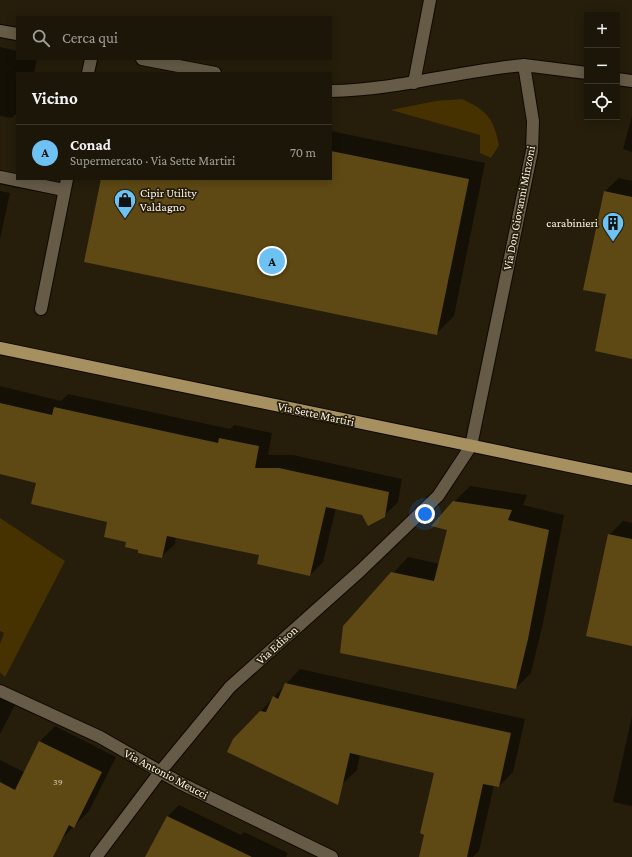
<!DOCTYPE html>
<html lang="it">
<head>
<meta charset="utf-8">
<style>
  :root { --surface:#1c1608; --page:#292316; --text:#f1f3f6; --muted:#a09f9c; --line:#3a3529; --accent:#6dc2f3 }
  body { margin:0; font-family:"Crimson Pro",serif; background:var(--page); color:var(--text) }
  .controls { position:absolute; right:12px; top:12px; display:grid; overflow:hidden; border-radius:0px; box-shadow:0 2px 10px #0003 }
  .controls button { width:36px; height:36px; display:grid; place-items:center; padding:0; border:0; border-bottom:1px solid var(--line); background:var(--surface); color:var(--text); font:20px sans-serif }
  .you { position:absolute; left:425px; top:514px; width:14px; height:14px; margin:-10px; border:3px solid #fff; border-radius:50%; background:#1a73e8; box-shadow:0 0 0 6px #1a73e833 }
  .badge { display:grid; place-items:center; width:26px; height:26px; border-radius:50%; background:var(--accent); color:#111; font-size:13px; font-weight:700 }
  .pin { position:absolute; translate:-50% -50%; border:2px solid #fff; box-shadow:0 1px 4px #0006 }
  .list { margin:0; padding:0; list-style:none }
  h2 { display:flex; justify-content:space-between; align-items:center; height:52px; margin:0; padding:0 16px; font-size:17px }
  h2 small { font-size:13px; font-weight:400; color:var(--muted) }
  .list li { display:grid; grid-template-columns:26px 1fr auto; gap:12px; align-items:center; box-sizing:border-box; height:56px; padding:0 16px; border-top:1px solid var(--line) }
  .list b { display:block; font-size:15px; white-space:nowrap }
  .list p { margin:0; font-size:13px; white-space:nowrap; color:var(--muted) }
  .list em { font-size:13px; font-style:normal; color:var(--muted) }
  .icon { flex:none; width:22px; height:22px; fill:none; stroke:currentColor; stroke-width:2; stroke-linecap:round; stroke-linejoin:round }
  .map { position:relative; flex:none; width:632px; height:857px; overflow:hidden }
  .search { position:absolute; background:var(--surface); box-shadow:0 2px 10px #0003; left:16px; top:16px; width:316px; height:44px; display:flex; align-items:center; gap:10px; box-sizing:border-box; padding:0 14px; border-radius:0px; color:var(--muted); font-size:15px }
  .panel { position:absolute; background:var(--surface); box-shadow:0 2px 10px #0003; left:16px; top:72px; width:316px; height:108px; border-radius:0px }
  .map>svg:first-child { display:block }
</style>
</head>
<body>
<div class="map">
<svg width="632" height="857" viewBox="0 0 632 857">
  <rect width="100%" height="100%" fill="#261e0b"/>
  <path fill="#453200" d="M462,99C487,111 493,117 499,145L491,158L480,153V135L391,110L436,101Z
    M0,518L65,561L5,677L0,672V644L4,633L0,631Z"/>
  <path fill="#0007" d="M0,47L17,51V59H37L34,73H17V113L12,118L0,116Z
    M632,116V152L623,149Z
    M331,131L485,163L454,316L437,333L102,179H331Z
    M619,178L632,181V358L607,294L605,191Z
    M0,191L10,193L0,239Z
    M0,386L61,401L68,394L230,429L234,425L272,433L268,455H293L402,479L398,502L384,516L363,514L336,508L323,562L310,575L260,555L176,537L175,544L161,557L140,549L127,541L109,521L37,482L0,473Z
    M470,486L527,495L523,505L564,515L543,623L531,673L516,688L344,627L408,557L440,564L454,502Z
    M623,521L632,523V644L609,535Z
    M300,669L525,719L513,772L499,786L494,785L479,851L473,857H427L426,834L435,773L360,755L357,770L342,784L260,712Z
    M0,695L16,703L0,734Z
    M632,716V806L613,802Z
    M55,726L116,757L89,811L44,857H0V760L24,772L40,741Z
    M179,805L241,835L244,832L288,853L286,857H146L167,817Z"/>
  <path fill="#5e4914" d="M331,151L469,179L437,335L84,262L101,179H331Z
    M604,191L632,197V359L595,351L606,294L583,290Z
    M0,403L52,415L54,407L218,443L219,438L259,446L255,468H279L389,492L385,517L368,526L362,515L326,507L310,576L257,564L259,555L167,536L162,558L138,553V550L125,547L126,542L104,537L107,522L31,504L36,483L0,474Z
    M453,501L512,510L508,520L549,530L528,639L516,689L340,653L343,626L391,572L434,581L447,530L431,526Z
    M608,534L632,539V646L586,636Z
    M285,683L511,733L499,787L483,784L467,857H419L424,835L420,833L434,773L350,753L338,805L227,752L233,739L260,711L266,712L273,696L278,699Z
    M39,741L102,772L74,828L69,825L53,857H0V782L15,790Z
    M167,816L252,857H145Z"/>
  <g fill="none" stroke-linecap="round" stroke-linejoin="round">
    <g stroke="#0f0700" stroke-width="14">
      <path id="minor" d="M0,31L17,34
        M142,59L215,73
        M524,65L587,73
        M88,73L91,59
        M617,79L632,81
        M414,83L430,0
        M0,177L64,190
        M41,309L67,179
        M0,691L100,737L180,783L332,857
        M96,857L160,772L230,687L360,571L438,496L471,446L532,151L533,121L524,65C459,71 396,90 331,91"/>
    </g>
    <g stroke="#0f0700" stroke-width="14">
      <path id="major" d="M0,348L632,479"/>
    </g>
    <use href="#minor" stroke="#655b47" stroke-width="12"/>
    <use href="#major" stroke="#a69060" stroke-width="12"/>
  </g>
  <defs>
    <g id="shop-pin" transform="scale(1.15)"><path d="M0 17L-7.5 6A9.5 9.5 0 1 1 7.5 6Z" fill="#6dc2f3" stroke="#261e0b"/><path d="M-5-2.5h2.3a2.7 3.5 0 0 1 5.4 0H5L5.5 6h-11ZM-1.5-2.5h3a1.5 2.3 0 0 0-3 0Z" fill="#111"/></g>
    <g id="building-pin" transform="scale(1.15)"><path d="M0 17L-7.5 6A9.5 9.5 0 1 1 7.5 6Z" fill="#6dc2f3" stroke="#261e0b"/><path d="M-4-6H4V6H1V3H-1V6H-4ZM-2.5-4.3h1.7v1.8h-1.7ZM.8-4.3h1.7v1.8H.8ZM-2.5-1h1.7V.8h-1.7ZM.8-1h1.7V.8H.8Z" fill="#111"/></g>
  </defs>
  <g fill-rule="evenodd">
    <use href="#shop-pin" x="125" y="200"/>
    <use href="#building-pin" x="613" y="223"/>
  </g>
  <g text-anchor="middle" dominant-baseline="central" stroke-width="3.5" stroke-linejoin="round" paint-order="stroke">
    <g font-size="10" fill="#d2c8b2">
      <text x="58" y="781">39</text>
    </g>
    <g font-size="12" fill="#f9f3e7" stroke="#261e0b" text-anchor="start">
      <text x="140" y="193">Cipir Utility<tspan x="140" dy="14">Valdagno</tspan></text>
      <text x="598" y="223" text-anchor="end">carabinieri</text>
    </g>
    <g font-size="12" fill="#f9f3e7" stroke="#261e0b">
      <text transform="translate(519 208) rotate(-79)">Via Don Giovanni Minzoni</text>
      <text transform="translate(316 414) rotate(12)">Via Sette Martiri</text>
      <text transform="translate(277 645) rotate(-42)">Via Edison</text>
      <text transform="translate(166 774) rotate(28)">Via Antonio Meucci</text>
    </g>
  </g>
</svg>
<div class="controls">
<button>+</button>
<button>−</button>
<button><svg class="icon" aria-label="locate" viewBox="0 0 24 24"><circle cx="12" cy="12" r="6"/><path d="M12 2v4M12 18v4M2 12h4M18 12h4"/></svg></button>
</div>
<div class="you"></div>
<div class="pin badge" style="left:272px;top:261px">A</div>
<div class="search"><svg class="icon" aria-label="search" viewBox="0 0 24 24"><circle cx="10" cy="10" r="6"/><path d="M15 15l6 6"/></svg>Cerca qui</div>
<section class="panel">
<h2>Vicino<small></small></h2>
<ul class="list">
<li><span class="badge">A</span><div><b>Conad</b><p>Supermercato · Via Sette Martiri</p></div><em>70 m</em></li>
</ul>
</section>
</div>
</body>
</html>
